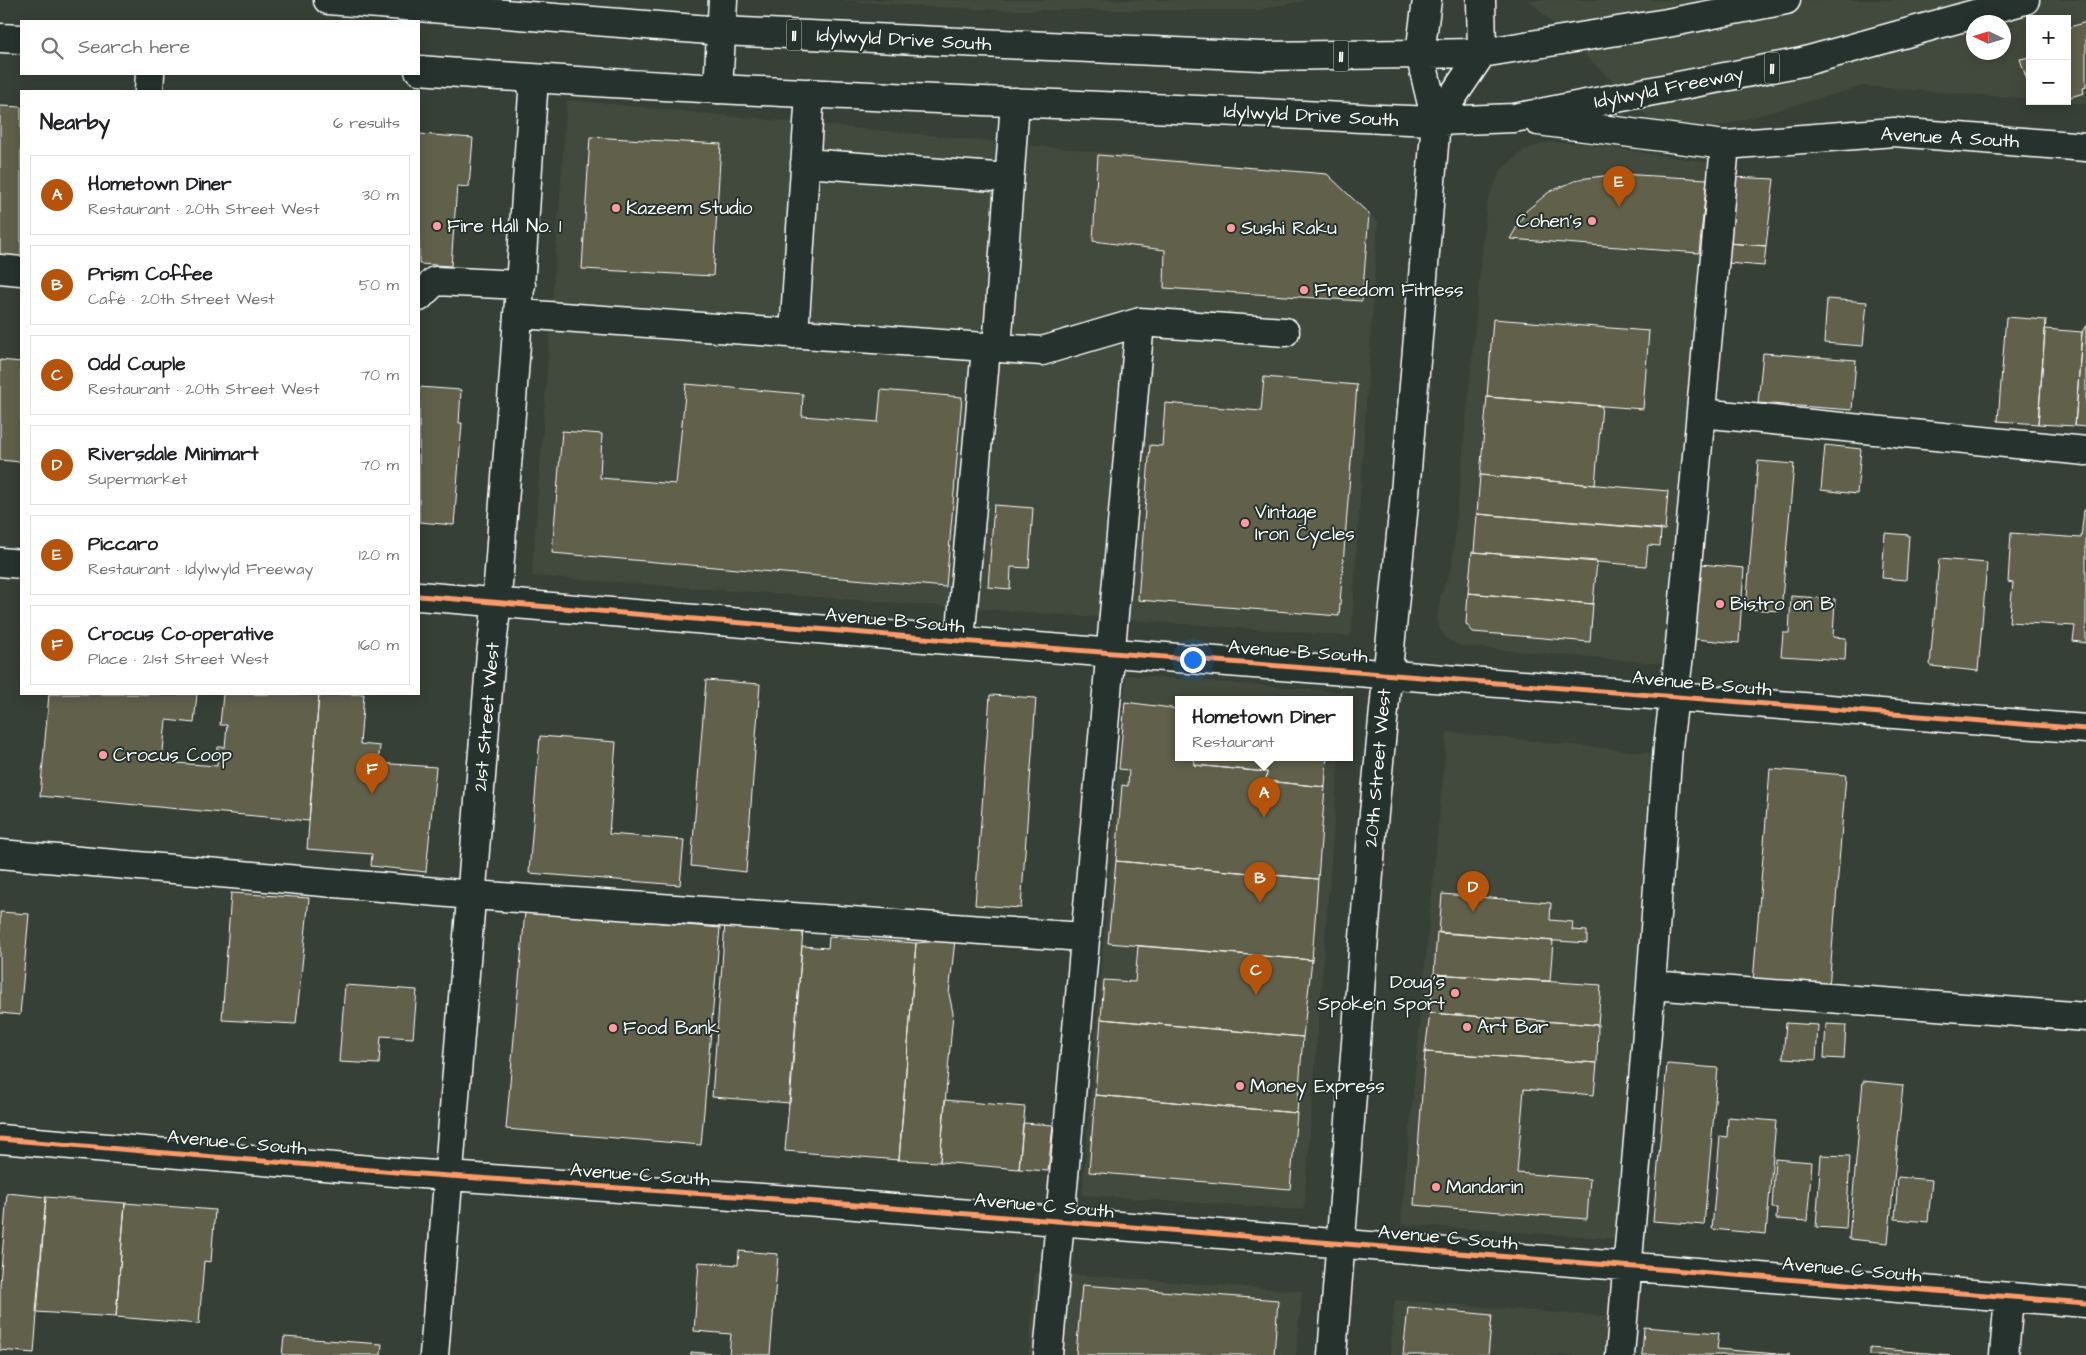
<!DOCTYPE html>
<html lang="en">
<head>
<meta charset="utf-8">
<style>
  :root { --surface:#fff; --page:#f2f2f2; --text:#202124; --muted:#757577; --line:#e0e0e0; --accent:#b45309 }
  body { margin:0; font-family:"Architects Daughter",sans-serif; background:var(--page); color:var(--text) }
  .controls { position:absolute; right:15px; top:15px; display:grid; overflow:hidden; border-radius:0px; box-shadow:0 2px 12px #0003 }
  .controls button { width:45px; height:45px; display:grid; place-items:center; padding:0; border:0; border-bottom:1px solid var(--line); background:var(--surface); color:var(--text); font:25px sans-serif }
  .compass { position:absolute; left:1966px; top:15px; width:45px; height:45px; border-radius:50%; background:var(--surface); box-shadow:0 2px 12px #0003; rotate:274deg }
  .you { position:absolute; left:1192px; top:659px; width:18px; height:18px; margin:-12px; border:4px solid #fff; border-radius:50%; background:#1a73e8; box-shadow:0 0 0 8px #1a73e833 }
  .badge { display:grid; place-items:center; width:32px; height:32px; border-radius:50%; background:var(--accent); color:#fff; font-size:16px; font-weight:700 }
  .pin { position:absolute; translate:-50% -41px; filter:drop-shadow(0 1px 2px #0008) }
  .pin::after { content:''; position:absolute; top:26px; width:18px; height:15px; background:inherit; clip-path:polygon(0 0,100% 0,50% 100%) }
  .popup { position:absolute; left:1175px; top:696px; width:178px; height:65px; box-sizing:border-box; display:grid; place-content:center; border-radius:0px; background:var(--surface); filter:drop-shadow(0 1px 4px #0005); font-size:16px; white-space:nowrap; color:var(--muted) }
  .popup b { font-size:19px; color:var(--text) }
  .popup::after { content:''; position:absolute; left:50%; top:100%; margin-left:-10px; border:10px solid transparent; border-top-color:var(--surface) }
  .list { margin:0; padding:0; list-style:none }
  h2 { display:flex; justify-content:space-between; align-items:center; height:65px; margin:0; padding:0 20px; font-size:21px }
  h2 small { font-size:16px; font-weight:400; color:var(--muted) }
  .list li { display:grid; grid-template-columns:32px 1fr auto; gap:15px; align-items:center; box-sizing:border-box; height:80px; margin:0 10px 10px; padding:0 10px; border:1px solid var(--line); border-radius:0px }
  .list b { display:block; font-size:19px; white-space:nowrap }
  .list p { margin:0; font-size:16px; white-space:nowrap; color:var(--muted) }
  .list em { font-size:16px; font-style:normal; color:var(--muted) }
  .icon { flex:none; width:28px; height:28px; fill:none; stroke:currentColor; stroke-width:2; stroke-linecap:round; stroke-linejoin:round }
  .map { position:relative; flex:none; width:2086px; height:1355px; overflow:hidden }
  .search { position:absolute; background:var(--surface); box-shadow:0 2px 12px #0003; left:20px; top:20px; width:400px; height:55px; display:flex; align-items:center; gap:12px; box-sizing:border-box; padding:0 18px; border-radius:0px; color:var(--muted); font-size:19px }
  .panel { position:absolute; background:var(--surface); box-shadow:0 2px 12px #0003; left:20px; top:90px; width:400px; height:605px; border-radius:0px }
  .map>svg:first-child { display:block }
</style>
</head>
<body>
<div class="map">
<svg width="2086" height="1355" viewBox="0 0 2086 1355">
  <rect width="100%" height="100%" fill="#374036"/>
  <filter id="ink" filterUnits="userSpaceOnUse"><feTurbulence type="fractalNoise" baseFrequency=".02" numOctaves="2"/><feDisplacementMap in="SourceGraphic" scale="10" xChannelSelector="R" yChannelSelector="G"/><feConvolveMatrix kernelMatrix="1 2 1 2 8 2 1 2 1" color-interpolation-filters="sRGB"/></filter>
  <g filter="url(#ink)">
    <path fill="#434a3c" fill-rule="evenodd" d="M839,0H1307L1257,10H1004L930,7Z
      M1529,0H2086V104L2053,101H2067V19H2030V99L1863,86L1710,129L1657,126ZM1974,22H2004V52H1974Z
      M567,100L1327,174L1378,222L1351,636L532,576Z
      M1548,142L1585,144L1712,163L1669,664L1460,646L1447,639L1440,630L1437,619L1441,594L1452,566L1487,202L1501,170L1524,150Z
      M1126,675L1345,692L1344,699H1179V757H1339L1304,1210L1082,1195Z
      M1447,732L1651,753L1619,1239L1401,1224Z
      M1035,1272L1302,1291L1296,1355H1029Z
      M1395,1300L1611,1317L1608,1355H1390Z"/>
    <path fill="#60604b" stroke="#fff" d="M2086,22V87L2083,88L2084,93L2067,98V28Z
      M2030,57V89L2020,59Z
      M0,106L21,107V257L0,255Z
      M419,134L473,138L469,187L457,186L451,266L419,264Z
      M590,137L721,144L713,276L582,269Z
      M1098,155L1327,174L1369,214L1362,301L1164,288L1165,250L1093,241Z
      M1620,174L1707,179L1699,253L1510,239L1526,211L1549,192L1579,179Z
      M1731,177L1774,179L1766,246L1728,243Z
      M1728,243L1766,246L1764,266L1727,263Z
      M1827,299L1867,302L1863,346L1824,343Z
      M2006,317L2046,320L2038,424L1998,421Z
      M1493,319L1649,331L1643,409L1487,397Z
      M2086,325V427L2075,426L2082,332Z
      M2045,329L2082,332L2075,426L2038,424Z
      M1763,353L1856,360L1852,410L1758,403Z
      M0,360L21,362V462L0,460Z
      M1264,377L1357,385L1339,616L1138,600L1150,445L1162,446L1165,403L1261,411Z
      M686,384L803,394L802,416L878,422L881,390L962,397L946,587L552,553L562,431L602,434L600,478L676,484Z
      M419,387L461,390L459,423H462L454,525L419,522Z
      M1487,397L1602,406L1595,485L1480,475Z
      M1825,445L1861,449L1857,494L1821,490Z
      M1758,461L1794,464L1781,611L1746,609Z
      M1480,475L1668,491L1665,530L1477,514Z
      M994,505L1033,508L1029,568L1011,567L1010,589L988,587Z
      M2084,510H2086V643L2073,641L2075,626L2009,622L2013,583L2008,582L2011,533L2081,538Z
      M1477,514L1661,529L1660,546L1648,545L1646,566L1474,552Z
      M1885,533L1909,535L1906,580L1882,578Z
      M1472,552L1597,561L1593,604L1468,593Z
      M1939,559L1987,563L1978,671L1930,666Z
      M1701,564L1744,568L1739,643L1695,639Z
      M1468,593L1593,604L1590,642L1473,632L1466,624Z
      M1791,596L1835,599L1833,637L1846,638L1845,660L1781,656L1783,633H1789Z
      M706,680L760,684L746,872L691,866Z
      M49,694H197L194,723L166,720L162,762L217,766L218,747H225L227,725H220L223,694H319L309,821L40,796Z
      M319,694H364L360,744L380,746L378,763L436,767L426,872L371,866L372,854L307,849Z
      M990,695L1036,698L1021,908L975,905Z
      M1125,702L1179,709V757H1194V765L1267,772L1266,781L1325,787L1318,879L1116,861L1122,785L1128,786L1129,770L1119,769Z
      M540,736L616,742L609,834L684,840L680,885L529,873Z
      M1194,757H1327L1325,787L1266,781L1267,772L1194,765Z
      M1770,769L1846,775L1829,988L1753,982Z
      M1116,861L1318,879L1312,960L1108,943Z
      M231,893L309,898L296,1024L222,1020Z
      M1442,894L1551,903L1550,920L1573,922L1572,930L1587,931V943L1439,933Z
      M525,911L720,928L701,1145L506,1129Z
      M0,912L29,914L20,1015L0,1013Z
      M725,924L803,930L790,1103L712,1097Z
      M1437,932L1553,941L1550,981L1434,974Z
      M829,937L916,943L899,1160L785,1151L802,946L828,948Z
      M955,940L949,994L953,1013L940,1162L899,1160L916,943Z
      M1138,946L1312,960L1303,1037L1101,1019L1104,980L1135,982Z
      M1434,974L1601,985L1598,1025L1430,1013Z
      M345,985L417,990L413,1038L381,1036L379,1064L339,1062Z
      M1430,1013L1598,1025L1597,1063L1425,1052Z
      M1101,1019L1303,1037L1297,1113L1095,1095Z
      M1786,1023L1818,1025L1816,1060L1783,1058Z
      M1826,1024L1846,1025L1844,1059L1824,1058Z
      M1425,1052L1597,1063L1594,1095L1524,1089L1517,1173L1590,1179L1587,1219L1414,1205Z
      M1667,1064L1718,1068L1704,1225L1653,1221Z
      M1863,1081L1903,1085L1888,1243L1849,1239Z
      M1095,1095L1297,1113L1290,1189L1089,1172Z
      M945,1100L1025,1107L1019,1169L940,1162Z
      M1728,1117L1776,1121L1766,1234L1712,1229L1720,1136L1727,1137Z
      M1023,1123L1053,1125L1048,1171L1019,1169Z
      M1821,1155L1850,1156L1846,1229L1816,1227Z
      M1775,1159L1812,1162L1807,1221L1776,1219L1777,1208H1772Z
      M1898,1177L1932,1180L1928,1222L1895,1219Z
      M7,1193L46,1197L34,1353L0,1350V1284Z
      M46,1197L125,1203L116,1317L36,1312Z
      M125,1203L215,1210L211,1262L204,1261L199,1324L116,1317Z
      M739,1251L778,1254L770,1355H691V1352L729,1355L731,1334L694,1331L699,1262L738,1265Z
      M1082,1285L1278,1300L1274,1355H1076Z
      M1408,1307L1492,1315L1488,1355H1403Z
      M1644,1327L1719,1333L1717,1349L1789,1355H1642Z
      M284,1337L382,1344L381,1355H282Z
      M1870,1348L1950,1355H1870Z"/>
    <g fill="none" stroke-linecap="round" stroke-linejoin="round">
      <g stroke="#fff" stroke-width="31">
        <path id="minor" d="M718,89L723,0
          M149,91L150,74
          M805,163L1009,178
          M0,269L21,271
          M419,297L435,281L521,285
          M520,314L1042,351L1140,322L1285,332
          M794,334L810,93
          M997,348L1015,102
          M1701,413L2086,451
          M0,562L21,564
          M419,596L960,641L2086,729
          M960,641L986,348
          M0,854L472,895L1084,937
          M1651,985L2086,1017
          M0,1139L407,1173L818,1202L2086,1303
          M434,1355L491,653C498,602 500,552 504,502C516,361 524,220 534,79
          M1048,1355L1140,322
          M1620,1355L1651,985L1668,746L1679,655L1725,145L1894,132L2086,147
          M2004,1355L2009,1297"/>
      </g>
      <g stroke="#fff" stroke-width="31">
        <path id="major" d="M328,0L722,31L1261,56L1482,53L1667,23L1786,0
          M0,38L21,39
          M419,70C739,95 1061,102 1382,119L1436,121L1514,118L1802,62L2025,0
          M1436,121L1482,53L1481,0
          M1538,121L1725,145
          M1332,1355L1372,834L1405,493L1436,121L1420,54L1427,0"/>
      </g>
      <use href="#minor" stroke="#26332d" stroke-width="28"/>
      <use href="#major" stroke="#26332d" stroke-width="28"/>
      <g stroke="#26332d" stroke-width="8">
        <path id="cycleway" d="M419,596L960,641L2086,729
          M0,1139L407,1173L818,1202L2086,1303"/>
      </g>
      <use href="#cycleway" stroke="#fa9b69" stroke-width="5"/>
    </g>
  </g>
  <g fill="#ff9aa2" stroke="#26332d" stroke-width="2">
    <circle cx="616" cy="208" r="5"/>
    <circle cx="1592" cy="221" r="5"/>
    <circle cx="437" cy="226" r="5"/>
    <circle cx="1231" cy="228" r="5"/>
    <circle cx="1304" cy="290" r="5"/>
    <circle cx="1245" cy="523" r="5"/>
    <circle cx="1720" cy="604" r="5"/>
    <circle cx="103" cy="755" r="5"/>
    <circle cx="1455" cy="993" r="5"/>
    <circle cx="1467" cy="1027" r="5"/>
    <circle cx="613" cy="1028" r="5"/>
    <circle cx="1240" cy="1086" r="5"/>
    <circle cx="1436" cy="1187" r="5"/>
  </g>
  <g text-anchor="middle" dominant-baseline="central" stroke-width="4" stroke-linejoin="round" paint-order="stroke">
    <g fill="#26332d" stroke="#bec2c0" stroke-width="1">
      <rect x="786.5" y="19.5" width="15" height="31" rx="4"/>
      <rect x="1333.5" y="40.5" width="15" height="31" rx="4"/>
      <rect x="1764.5" y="52.5" width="15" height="31" rx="4"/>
    </g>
    <g font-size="18" font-weight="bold" fill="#fff">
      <text x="794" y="35">11</text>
      <text x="1341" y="56">11</text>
      <text x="1772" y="68">11</text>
    </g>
    <g font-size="19" fill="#fff" stroke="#26332d">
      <text transform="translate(904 40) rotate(3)">Idylwyld Drive South</text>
      <text transform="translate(1669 88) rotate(-11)">Idylwyld Freeway</text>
      <text transform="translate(1311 116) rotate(3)">Idylwyld Drive South</text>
      <text transform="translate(1950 138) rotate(3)">Avenue A South</text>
      <text transform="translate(895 621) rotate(5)">Avenue B South</text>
      <text transform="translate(1298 652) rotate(4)">Avenue B South</text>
      <text transform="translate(1702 684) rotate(5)">Avenue B South</text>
      <text transform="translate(487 717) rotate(-85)">21st Street West</text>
      <text transform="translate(1378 768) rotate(-85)">20th Street West</text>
      <text transform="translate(237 1143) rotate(5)">Avenue C South</text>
      <text transform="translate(640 1175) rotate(4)">Avenue C South</text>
      <text transform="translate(1044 1206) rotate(5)">Avenue C South</text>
      <text transform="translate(1448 1238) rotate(5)">Avenue C South</text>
      <text transform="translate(1852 1270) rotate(5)">Avenue C South</text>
    </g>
    <g font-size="19" fill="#fff" stroke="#26332d" text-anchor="start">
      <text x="626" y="208">Kazeem Studio</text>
      <text x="1582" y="221" text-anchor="end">Cohen's</text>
      <text x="447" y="226">Fire Hall No. 1</text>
      <text x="1241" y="228">Sushi Raku</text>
      <text x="1314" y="290">Freedom Fitness</text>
      <text x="1255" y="512">Vintage<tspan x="1255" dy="22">Iron Cycles</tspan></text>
      <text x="1730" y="604">Bistro on B</text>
      <text x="113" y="755">Crocus Coop</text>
      <text x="1445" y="982" text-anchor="end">Doug's<tspan x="1445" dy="22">Spoke'n Sport</tspan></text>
      <text x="1477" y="1027">Art Bar</text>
      <text x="623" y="1028">Food Bank</text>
      <text x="1250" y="1086">Money Express</text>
      <text x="1446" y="1187">Mandarin</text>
    </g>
  </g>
</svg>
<div class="controls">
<button>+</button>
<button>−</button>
</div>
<svg class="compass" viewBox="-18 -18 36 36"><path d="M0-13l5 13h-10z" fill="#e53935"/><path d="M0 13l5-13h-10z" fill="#757577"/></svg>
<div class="you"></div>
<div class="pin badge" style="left:1264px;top:818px">A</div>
<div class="popup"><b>Hometown Diner</b>Restaurant</div>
<div class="pin badge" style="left:1260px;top:903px">B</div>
<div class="pin badge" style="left:1256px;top:995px">C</div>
<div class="pin badge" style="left:1473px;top:912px">D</div>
<div class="pin badge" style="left:1619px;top:207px">E</div>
<div class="pin badge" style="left:372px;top:794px">F</div>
<div class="search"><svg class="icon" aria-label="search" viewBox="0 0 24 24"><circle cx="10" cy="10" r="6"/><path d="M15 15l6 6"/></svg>Search here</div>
<section class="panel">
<h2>Nearby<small>6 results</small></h2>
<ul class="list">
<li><span class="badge">A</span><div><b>Hometown Diner</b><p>Restaurant · 20th Street West</p></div><em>30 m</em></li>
<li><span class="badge">B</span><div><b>Prism Coffee</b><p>Café · 20th Street West</p></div><em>50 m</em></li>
<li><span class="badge">C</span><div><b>Odd Couple</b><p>Restaurant · 20th Street West</p></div><em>70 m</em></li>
<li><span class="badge">D</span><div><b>Riversdale Minimart</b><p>Supermarket</p></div><em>70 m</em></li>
<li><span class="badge">E</span><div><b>Piccaro</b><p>Restaurant · Idylwyld Freeway</p></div><em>120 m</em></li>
<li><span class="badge">F</span><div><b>Crocus Co-operative</b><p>Place · 21st Street West</p></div><em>160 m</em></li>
</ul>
</section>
</div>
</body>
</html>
